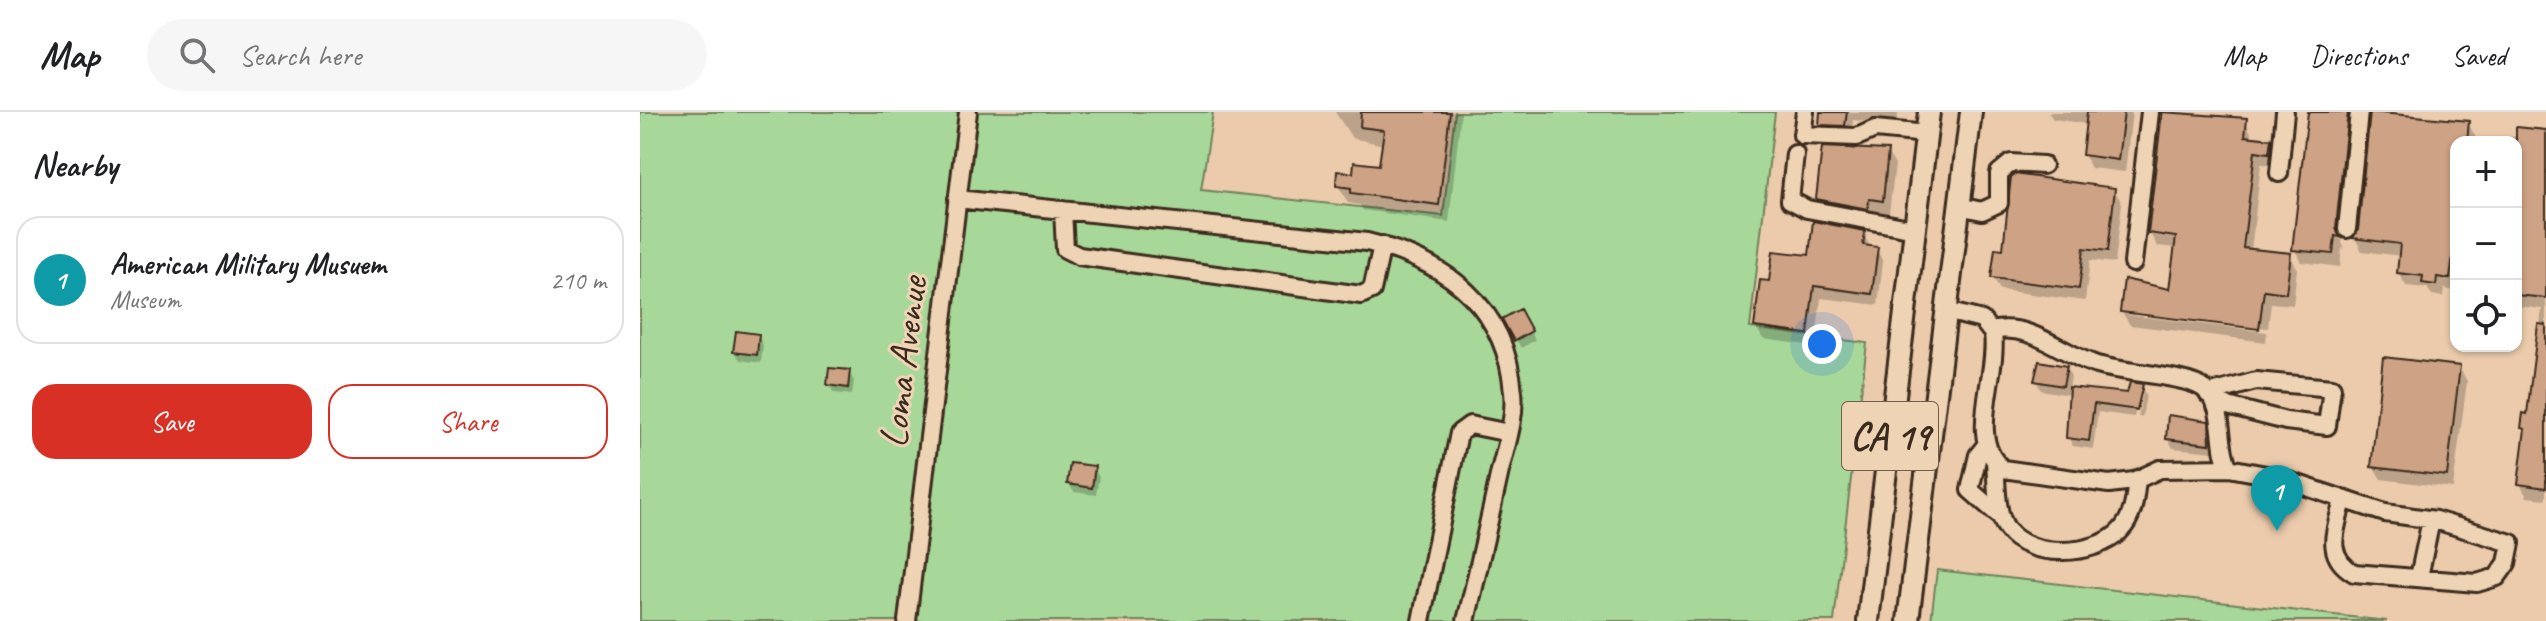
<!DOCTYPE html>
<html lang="en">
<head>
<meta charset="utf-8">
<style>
  :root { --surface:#fff; --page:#f6f6f6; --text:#202124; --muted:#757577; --line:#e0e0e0; --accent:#d93025 }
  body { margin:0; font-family:Caveat,sans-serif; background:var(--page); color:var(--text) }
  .controls { position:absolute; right:24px; top:24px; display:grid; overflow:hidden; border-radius:16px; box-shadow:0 2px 6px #0004 }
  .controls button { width:72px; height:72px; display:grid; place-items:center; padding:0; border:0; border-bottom:2px solid var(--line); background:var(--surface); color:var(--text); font:40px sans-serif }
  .you { position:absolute; left:1182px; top:232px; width:28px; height:28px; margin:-20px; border:6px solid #fff; border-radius:50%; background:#1a73e8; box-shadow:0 0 0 12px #1a73e833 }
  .badge { display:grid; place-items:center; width:52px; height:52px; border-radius:50%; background:var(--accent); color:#fff; font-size:26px; font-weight:700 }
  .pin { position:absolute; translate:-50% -66px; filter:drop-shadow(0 2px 4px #0008) }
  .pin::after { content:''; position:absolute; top:42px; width:28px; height:24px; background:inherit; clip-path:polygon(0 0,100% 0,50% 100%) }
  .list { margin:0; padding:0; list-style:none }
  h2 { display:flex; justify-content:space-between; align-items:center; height:104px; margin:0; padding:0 32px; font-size:34px }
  h2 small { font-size:26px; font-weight:400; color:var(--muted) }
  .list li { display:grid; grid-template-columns:52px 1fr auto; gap:24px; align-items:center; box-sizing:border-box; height:128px; margin:0 16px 16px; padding:0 16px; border:2px solid var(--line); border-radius:24px }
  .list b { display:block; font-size:30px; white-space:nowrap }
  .list p { margin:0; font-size:26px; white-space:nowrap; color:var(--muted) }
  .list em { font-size:26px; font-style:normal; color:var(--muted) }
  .actions { display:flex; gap:16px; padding:24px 32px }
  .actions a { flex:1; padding:18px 0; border:2px solid var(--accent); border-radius:24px; text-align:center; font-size:28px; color:var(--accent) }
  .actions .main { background:var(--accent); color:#fff }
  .icon { flex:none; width:44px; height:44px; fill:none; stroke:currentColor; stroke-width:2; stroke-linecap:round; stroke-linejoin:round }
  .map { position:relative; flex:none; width:1906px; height:509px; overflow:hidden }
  header { display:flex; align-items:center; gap:48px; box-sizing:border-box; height:112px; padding:0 40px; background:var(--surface); border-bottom:2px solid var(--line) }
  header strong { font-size:38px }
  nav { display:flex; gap:44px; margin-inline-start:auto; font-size:28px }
  .search { width:560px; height:72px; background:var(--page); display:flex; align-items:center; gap:20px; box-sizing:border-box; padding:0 28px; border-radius:44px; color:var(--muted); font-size:30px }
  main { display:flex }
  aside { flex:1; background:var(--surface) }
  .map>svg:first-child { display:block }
</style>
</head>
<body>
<header>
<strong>Map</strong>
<div class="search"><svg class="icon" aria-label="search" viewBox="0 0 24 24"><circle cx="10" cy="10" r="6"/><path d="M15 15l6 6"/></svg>Search here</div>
<nav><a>Map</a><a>Directions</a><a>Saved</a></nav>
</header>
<main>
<aside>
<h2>Nearby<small></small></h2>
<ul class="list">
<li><span class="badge" style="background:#0f9aa8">1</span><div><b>American Military Musuem</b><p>Museum</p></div><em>210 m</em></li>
</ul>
<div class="actions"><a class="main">Save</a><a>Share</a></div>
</aside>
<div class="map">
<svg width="1906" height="509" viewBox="0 0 1906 509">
  <rect width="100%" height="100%" fill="#ebcbac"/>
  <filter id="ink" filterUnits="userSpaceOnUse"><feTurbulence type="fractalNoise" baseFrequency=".0125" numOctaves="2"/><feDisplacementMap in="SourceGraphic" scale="16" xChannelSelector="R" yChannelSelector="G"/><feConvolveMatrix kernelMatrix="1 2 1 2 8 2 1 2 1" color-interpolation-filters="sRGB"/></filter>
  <g filter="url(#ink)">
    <path fill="#a7d899" stroke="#71815c" stroke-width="2" d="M0,0H573L561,78L803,104L815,0H1135L1110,216L1227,231L1194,509H0Z
      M1297,458L1747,509H1291Z"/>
    <path fill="#0003" d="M695,0H821L809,110L723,98L720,93L708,91L698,73L715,63L741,55L744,33L712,26Z
      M1182,0H1258L1257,13L1213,8L1211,25L1188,24L1181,12Z
      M1408,0H1492L1485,60L1451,56L1444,43L1447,12L1413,7Z
      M1524,0L1606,8L1613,27L1630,29L1637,42L1636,53L1621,52L1611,139L1650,143L1657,156L1653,193L1631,191L1628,216L1488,199V203L1627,220L1626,230L1490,213L1482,200L1531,179L1536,136L1517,134L1510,121Z
      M1670,0H1708L1715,12L1702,131L1705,137L1702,136L1700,155L1662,150L1654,137Z
      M1733,0L1828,11L1835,24V30H1816V179L1804,177L1803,185L1792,183L1787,176L1766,174L1759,161L1761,144L1722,139L1715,126L1720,119Z
      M1906,20V387L1887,385L1880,372L1886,321L1883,316L1888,304L1902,197L1876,194V30H1866L1867,26Z
      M1247,40L1255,53L1249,101L1235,99L1234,109L1185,100L1178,87Z
      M1474,78L1482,91L1475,151L1450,148L1445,189L1360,178L1353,165L1365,139Z
      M1224,121L1230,136L1236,137L1243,149L1238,193L1181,186L1175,234L1123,227L1116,215L1131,171L1170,145Z
      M880,200L895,228L881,236L865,208Z
      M118,224L123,233L121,251L100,248L95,240Z
      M1426,256L1431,264L1429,277L1489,283L1501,274L1506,283L1502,305H1498L1503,279H1499L1494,305L1458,300L1453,337L1433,334L1428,325L1430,283L1401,278L1396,269Z
      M1819,256L1827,269L1813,376L1741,367L1733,354Z
      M209,260L214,269L212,283L194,281L189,273Z
      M1567,311L1572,320L1574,340L1533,336L1528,327Z
      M454,356L459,365L456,383L434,380L429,372Z"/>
    <path fill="#cda285" stroke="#3b2a1e" stroke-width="2" d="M721,0H810L799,93L711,81V76L696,74L697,59L713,61L714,50L739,53L744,18L720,15Z
      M1180,0H1207L1205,14L1179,13Z
      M1447,0H1484L1478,48L1442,43Z
      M1522,0L1607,6L1605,24L1631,27L1629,41L1615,39L1603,136L1651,141L1646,181L1624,178L1619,217L1480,200L1484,167L1529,177L1536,125L1508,121Z
      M1668,0H1708L1696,116L1700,125L1695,124L1693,142L1652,138Z
      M1730,0L1829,9L1827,30H1816V119L1810,167L1797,165L1796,173L1782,171L1783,164L1757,161L1760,132L1712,126L1718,118Z
      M1876,15L1906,18V186L1876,183Z
      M1182,35L1248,38L1243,89L1229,87L1228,97L1176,87Z
      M1374,62L1475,76L1468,139L1444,136L1439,177L1351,166L1355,136L1363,137L1371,65Z
      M1173,109L1225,119L1223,133L1238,135L1232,182L1174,174L1168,222L1114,215L1120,168L1129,169L1133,139L1169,143Z
      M880,197L892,219L874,229L862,207Z
      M1898,212L1906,213V376L1878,372L1885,317L1881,316L1883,301L1887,302Z
      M96,219L119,222L117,243L93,240Z
      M1743,245L1820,254L1807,364L1731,355Z
      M1399,249L1427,254L1423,274L1394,269Z
      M189,256L210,258L208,276L187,273Z
      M1490,270L1503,272L1497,298L1454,292L1449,329L1426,326L1429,275L1487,281Z
      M1528,303L1569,309L1570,332L1526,327Z
      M430,351L455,354L452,376L427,372Z"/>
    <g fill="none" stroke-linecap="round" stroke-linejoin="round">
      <g stroke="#3b2a1e" stroke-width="22">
        <path id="minor" d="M1165,0L1162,23L1217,25L1235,17L1287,22
          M1155,42L1150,88L1167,97L1275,117
          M1639,61L1645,0
          M317,87L727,130C805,149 866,193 873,280C876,305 866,334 860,359C849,409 838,459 826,509
          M1319,94L1342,99L1359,91V61L1371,51L1403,53
          M423,98L425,137L439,144L721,183L732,178L742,133
          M1707,117L1719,0
          M1493,151L1510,0
          M1306,199L1342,208L1353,222C1359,262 1325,328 1363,357L1469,372L1494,369L1520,357L1589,356L1637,365L1745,401L1795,408L1871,431L1867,451L1857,465L1837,471L1714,461C1683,443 1696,418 1703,388
          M1351,219C1390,210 1419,240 1454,252C1479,261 1545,263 1563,276C1588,295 1576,331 1589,356
          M1568,282L1616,269L1692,276L1687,314L1646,309L1576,291
          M1346,333L1338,343L1330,378L1361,405
          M1355,350C1357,370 1355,401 1367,417C1389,448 1456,444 1480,419C1494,405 1495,385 1497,367
          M1779,465L1791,408
          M267,509L328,0
          M781,509L819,321L830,313L869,321"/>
      </g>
      <g stroke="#3b2a1e" stroke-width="26">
        <path id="major" d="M1228,509L1289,0
          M1268,509L1331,0"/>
      </g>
      <use href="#minor" stroke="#eed4b5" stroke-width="16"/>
      <use href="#major" stroke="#eed4b5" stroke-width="20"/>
    </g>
  </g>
  <g text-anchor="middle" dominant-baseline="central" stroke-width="6" stroke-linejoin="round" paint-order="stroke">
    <rect fill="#eed4b5" stroke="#715d4b" stroke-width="2" x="1202" y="290" width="96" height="68" rx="6"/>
    <g font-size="38" font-weight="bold" fill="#3b2a1e">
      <text x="1250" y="324">CA 19</text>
    </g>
    <g font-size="40" fill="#3b2a1e" stroke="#eed4b5">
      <text transform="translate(263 250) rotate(-83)">Loma Avenue</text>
    </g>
  </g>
</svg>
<div class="controls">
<button>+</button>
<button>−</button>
<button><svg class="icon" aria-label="locate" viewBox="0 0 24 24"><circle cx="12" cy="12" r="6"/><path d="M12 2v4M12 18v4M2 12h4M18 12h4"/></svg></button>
</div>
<div class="you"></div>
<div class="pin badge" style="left:1637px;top:419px;background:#0f9aa8">1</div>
</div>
</main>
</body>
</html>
